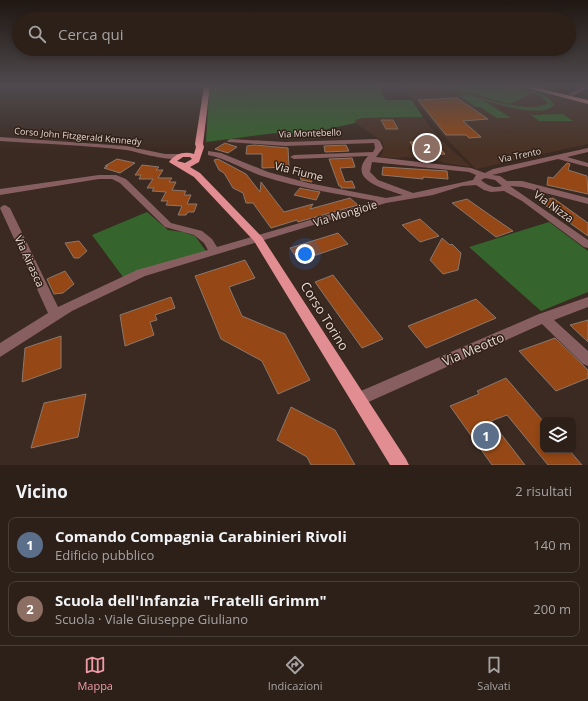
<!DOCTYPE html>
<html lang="it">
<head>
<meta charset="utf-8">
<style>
  :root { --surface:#2c2019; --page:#382d26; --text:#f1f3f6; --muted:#a6a3a2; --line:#483e38; --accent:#f39aa8 }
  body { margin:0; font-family:"Open Sans",sans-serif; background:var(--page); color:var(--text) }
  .controls { position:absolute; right:12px; bottom:12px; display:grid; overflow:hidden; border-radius:8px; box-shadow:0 2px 6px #0003 }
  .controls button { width:36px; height:36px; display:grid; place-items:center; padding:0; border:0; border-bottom:1px solid var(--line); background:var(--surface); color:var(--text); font:20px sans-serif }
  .you { position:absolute; left:305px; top:254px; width:14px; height:14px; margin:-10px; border:3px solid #fff; border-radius:50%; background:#1a73e8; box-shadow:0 0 0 6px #1a73e833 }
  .badge { display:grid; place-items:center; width:26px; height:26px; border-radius:50%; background:var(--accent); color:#fff; font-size:13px; font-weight:700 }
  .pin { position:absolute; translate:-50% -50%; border:2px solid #fff; box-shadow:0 1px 4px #0006 }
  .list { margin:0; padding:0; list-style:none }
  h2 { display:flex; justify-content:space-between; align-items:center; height:52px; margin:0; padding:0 16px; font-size:17px }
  h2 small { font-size:13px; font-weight:400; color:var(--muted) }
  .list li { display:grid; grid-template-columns:26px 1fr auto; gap:12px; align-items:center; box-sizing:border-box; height:56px; margin:0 8px 8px; padding:0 8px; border:1px solid var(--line); border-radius:8px }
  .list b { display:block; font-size:15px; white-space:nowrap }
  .list p { margin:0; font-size:13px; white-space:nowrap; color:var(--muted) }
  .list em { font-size:13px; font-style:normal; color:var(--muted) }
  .icon { flex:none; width:22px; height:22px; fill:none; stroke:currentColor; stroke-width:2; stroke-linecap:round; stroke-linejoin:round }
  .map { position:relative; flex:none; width:588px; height:465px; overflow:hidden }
  .search { position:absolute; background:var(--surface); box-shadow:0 2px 6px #0003; left:12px; right:12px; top:12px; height:44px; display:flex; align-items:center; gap:10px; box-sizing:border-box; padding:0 14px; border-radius:22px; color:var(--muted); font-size:15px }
  .sheet { height:180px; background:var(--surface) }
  nav { display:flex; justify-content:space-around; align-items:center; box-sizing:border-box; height:56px; border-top:1px solid var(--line); background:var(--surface); font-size:11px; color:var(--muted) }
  nav a { display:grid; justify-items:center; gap:2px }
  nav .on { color:var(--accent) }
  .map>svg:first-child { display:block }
</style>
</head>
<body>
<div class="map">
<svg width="588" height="465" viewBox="0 0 588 465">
  <rect width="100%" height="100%" fill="#3b2a21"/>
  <path fill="#493225" d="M402,86H512L588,104V144L476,169L442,134Z
    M423,117L441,140L471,167L444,163L441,161L408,157L396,158L380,157L384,148L382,141L355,123L356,120L362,118Z"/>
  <path fill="#35652d" d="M211,86H377L386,100H412L423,117L362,118L356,120L355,123L310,133H275L206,142L209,96Z
    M432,86H440C459,91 533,117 547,103C543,94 529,93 521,91L530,94L510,104L444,86C465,86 546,82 554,105C542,119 499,104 483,100L511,118H497L480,107H476L460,96L466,95Z
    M563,114L573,121H539L531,115Z
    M147,212L168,230L183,232L195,236L206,251L123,277L92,235Z
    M549,222L588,251V292L541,311L469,247Z"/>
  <path fill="#954815" stroke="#8b776c" d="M457,98L488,119L463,121L481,137L469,138L466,135H446L418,100Z
    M381,120H393L398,129H386Z
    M410,142H425L429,147H439L445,154L428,155L425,149L415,150Z
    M225,143L237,147L228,153L215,149Z
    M255,145L288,148L289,167L262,168V154H246L247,146Z
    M346,145L349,151L325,152L324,146Z
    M352,158L355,167L340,168L345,182L352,181L355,188H341V186H339L329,159Z
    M117,159L135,163L120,173L104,168L108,166H105Z
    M218,159L246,174L260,192L261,182L284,212L313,204L310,209L350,198L358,205L298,222L297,220L271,228L253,203H246L243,193L233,188L224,173L219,170L214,160Z
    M567,163L570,164L568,170L587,176L588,194L547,185L548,177L553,178Z
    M142,165L159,167L156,170H163L158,178H172L169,182H176L172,190L186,191L184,195H191L187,204H197L194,212H188L186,215H178L182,206L166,205L168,201H161L166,192L152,191L154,188H147L153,179H139L141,175H135Z
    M383,167L447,171L448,179L423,177V179L382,175Z
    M299,171H309L312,182L301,180Z
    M300,188L304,189L320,192L316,200L294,195Z
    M553,198L588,223V236L539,201Z
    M467,199L497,220L513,231L496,237L452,203Z
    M420,219L439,236L420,242L402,225Z
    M338,233L348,244L299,261L290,248Z
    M442,238L450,245L452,244L461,253L458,270L443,274L430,260Z
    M79,241L87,251L79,258H74L65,243Z
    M245,260L255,278L229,287L242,316L285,334L310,380L278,394L262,361L221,339L195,276Z
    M65,271L74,284L63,293L54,294L47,279Z
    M333,275L383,339L362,348L315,282Z
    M171,297L175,308L155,315L157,320L150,322L154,335L125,346L120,315Z
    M476,299L496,318L426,348L408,326Z
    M588,320V342L570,325Z
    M61,336V368L22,382L25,348Z
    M555,338L588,370V378L556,391L519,351Z
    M506,378L543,421V450H569L582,465H548L507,415L491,421L525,465H492L450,406L479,394L477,391Z
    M86,394L78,437L31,448L44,403Z
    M291,407L335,430L355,465H311L307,457L277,440Z"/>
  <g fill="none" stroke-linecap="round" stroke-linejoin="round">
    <path fill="#885f60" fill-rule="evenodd" d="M583,86H588V88L573,96L568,95Z
      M0,137L126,146L165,154H179L183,156C173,164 139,152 126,150C85,145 41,144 0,141Z
      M230,139L285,142L377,139L380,141L383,148L376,157L471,168L485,173L493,169L588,148V152L567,157L588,163V167L558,159L492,175L500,176L507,181H522L588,198V204L522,187L510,186L588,240V248L584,247L522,201L504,191L491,192L484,190L476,185L462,186L433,195L386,203L145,276L72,311L0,357V343L48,313L0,208L2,206L5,205L10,208L58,307L137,270L208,250L204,243L194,235L165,227L120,183L112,179H99L0,195V189L99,175H116L126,179L171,223L202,231L212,239L217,247L376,201C338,194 299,188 262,176C244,170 228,159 208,155V151L221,153L268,172L308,183L386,198L403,195C386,189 346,181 368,156L294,159L290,157L294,155L373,152L375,148L374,143L285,146L228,142L227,141ZM372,162L469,172L476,175L473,180L413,193L378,180L370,172ZM485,178L495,180L502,186C494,189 487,185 481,180Z
      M588,297V307L554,320L588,351V366L583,364L542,324L364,404L359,407L354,404L351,399L354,394L539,314Z"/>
    <path fill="#e18d91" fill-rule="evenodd" d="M204,86H210L203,144L204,147L199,162L190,167L200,173L262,237L406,459L409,465H390L254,241L194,177L169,162C175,154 184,151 194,154L196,147L195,144ZM183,157H190L192,159L185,163L177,161Z
      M519,86H529L588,100V104Z"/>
  </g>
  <linearGradient id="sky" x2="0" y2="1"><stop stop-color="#201712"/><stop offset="0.57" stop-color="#4f4a4e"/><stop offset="1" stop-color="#4f4a4e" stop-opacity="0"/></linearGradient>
  <rect width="588" height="151" fill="url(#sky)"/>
  <g text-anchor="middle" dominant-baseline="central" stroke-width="3" stroke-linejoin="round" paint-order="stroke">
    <g font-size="9" fill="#e5d9d3" stroke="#302017">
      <text transform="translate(310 133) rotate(-2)">Via Montebello</text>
      <text transform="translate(78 136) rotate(5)">Corso John Fitzgerald Kennedy</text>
      <text transform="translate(520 155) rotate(-12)">Via Trento</text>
    </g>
    <g font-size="11" fill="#e5d9d3" stroke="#302017">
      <text transform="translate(299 171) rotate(14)">Via Fiume</text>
      <text transform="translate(554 206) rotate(36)">Via Nizza</text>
      <text transform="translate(345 213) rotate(-17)">Via Mongioie</text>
      <text transform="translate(30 261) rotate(65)">Via Airasca</text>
    </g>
    <g font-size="13" fill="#e5d9d3" stroke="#302017">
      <text transform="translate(325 316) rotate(58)">Corso Torino</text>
      <text transform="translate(473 349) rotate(-23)">Via Meotto</text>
    </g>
  </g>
</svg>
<div class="controls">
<button><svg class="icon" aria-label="layers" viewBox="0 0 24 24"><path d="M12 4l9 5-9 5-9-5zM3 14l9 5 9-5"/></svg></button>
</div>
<div class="you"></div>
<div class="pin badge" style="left:486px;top:436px;background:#5c6f8a">1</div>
<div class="pin badge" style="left:427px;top:148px;background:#8d6e63">2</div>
<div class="search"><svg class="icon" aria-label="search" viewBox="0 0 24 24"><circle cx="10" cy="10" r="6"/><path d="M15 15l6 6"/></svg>Cerca qui</div>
</div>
<section class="sheet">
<h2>Vicino<small>2 risultati</small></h2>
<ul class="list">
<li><span class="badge" style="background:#5c6f8a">1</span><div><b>Comando Compagnia Carabinieri Rivoli</b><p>Edificio pubblico</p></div><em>140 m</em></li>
<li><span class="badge" style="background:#8d6e63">2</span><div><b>Scuola dell'Infanzia &quot;Fratelli Grimm&quot;</b><p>Scuola · Viale Giuseppe Giuliano</p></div><em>200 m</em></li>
</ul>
</section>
<nav>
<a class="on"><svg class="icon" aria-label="map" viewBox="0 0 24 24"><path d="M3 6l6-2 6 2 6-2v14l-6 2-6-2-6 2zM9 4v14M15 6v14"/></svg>Mappa</a>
<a><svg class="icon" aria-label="directions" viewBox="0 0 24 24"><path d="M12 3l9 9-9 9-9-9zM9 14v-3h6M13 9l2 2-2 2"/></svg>Indicazioni</a>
<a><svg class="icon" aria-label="saved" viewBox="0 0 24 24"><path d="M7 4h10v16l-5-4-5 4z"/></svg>Salvati</a>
</nav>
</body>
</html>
